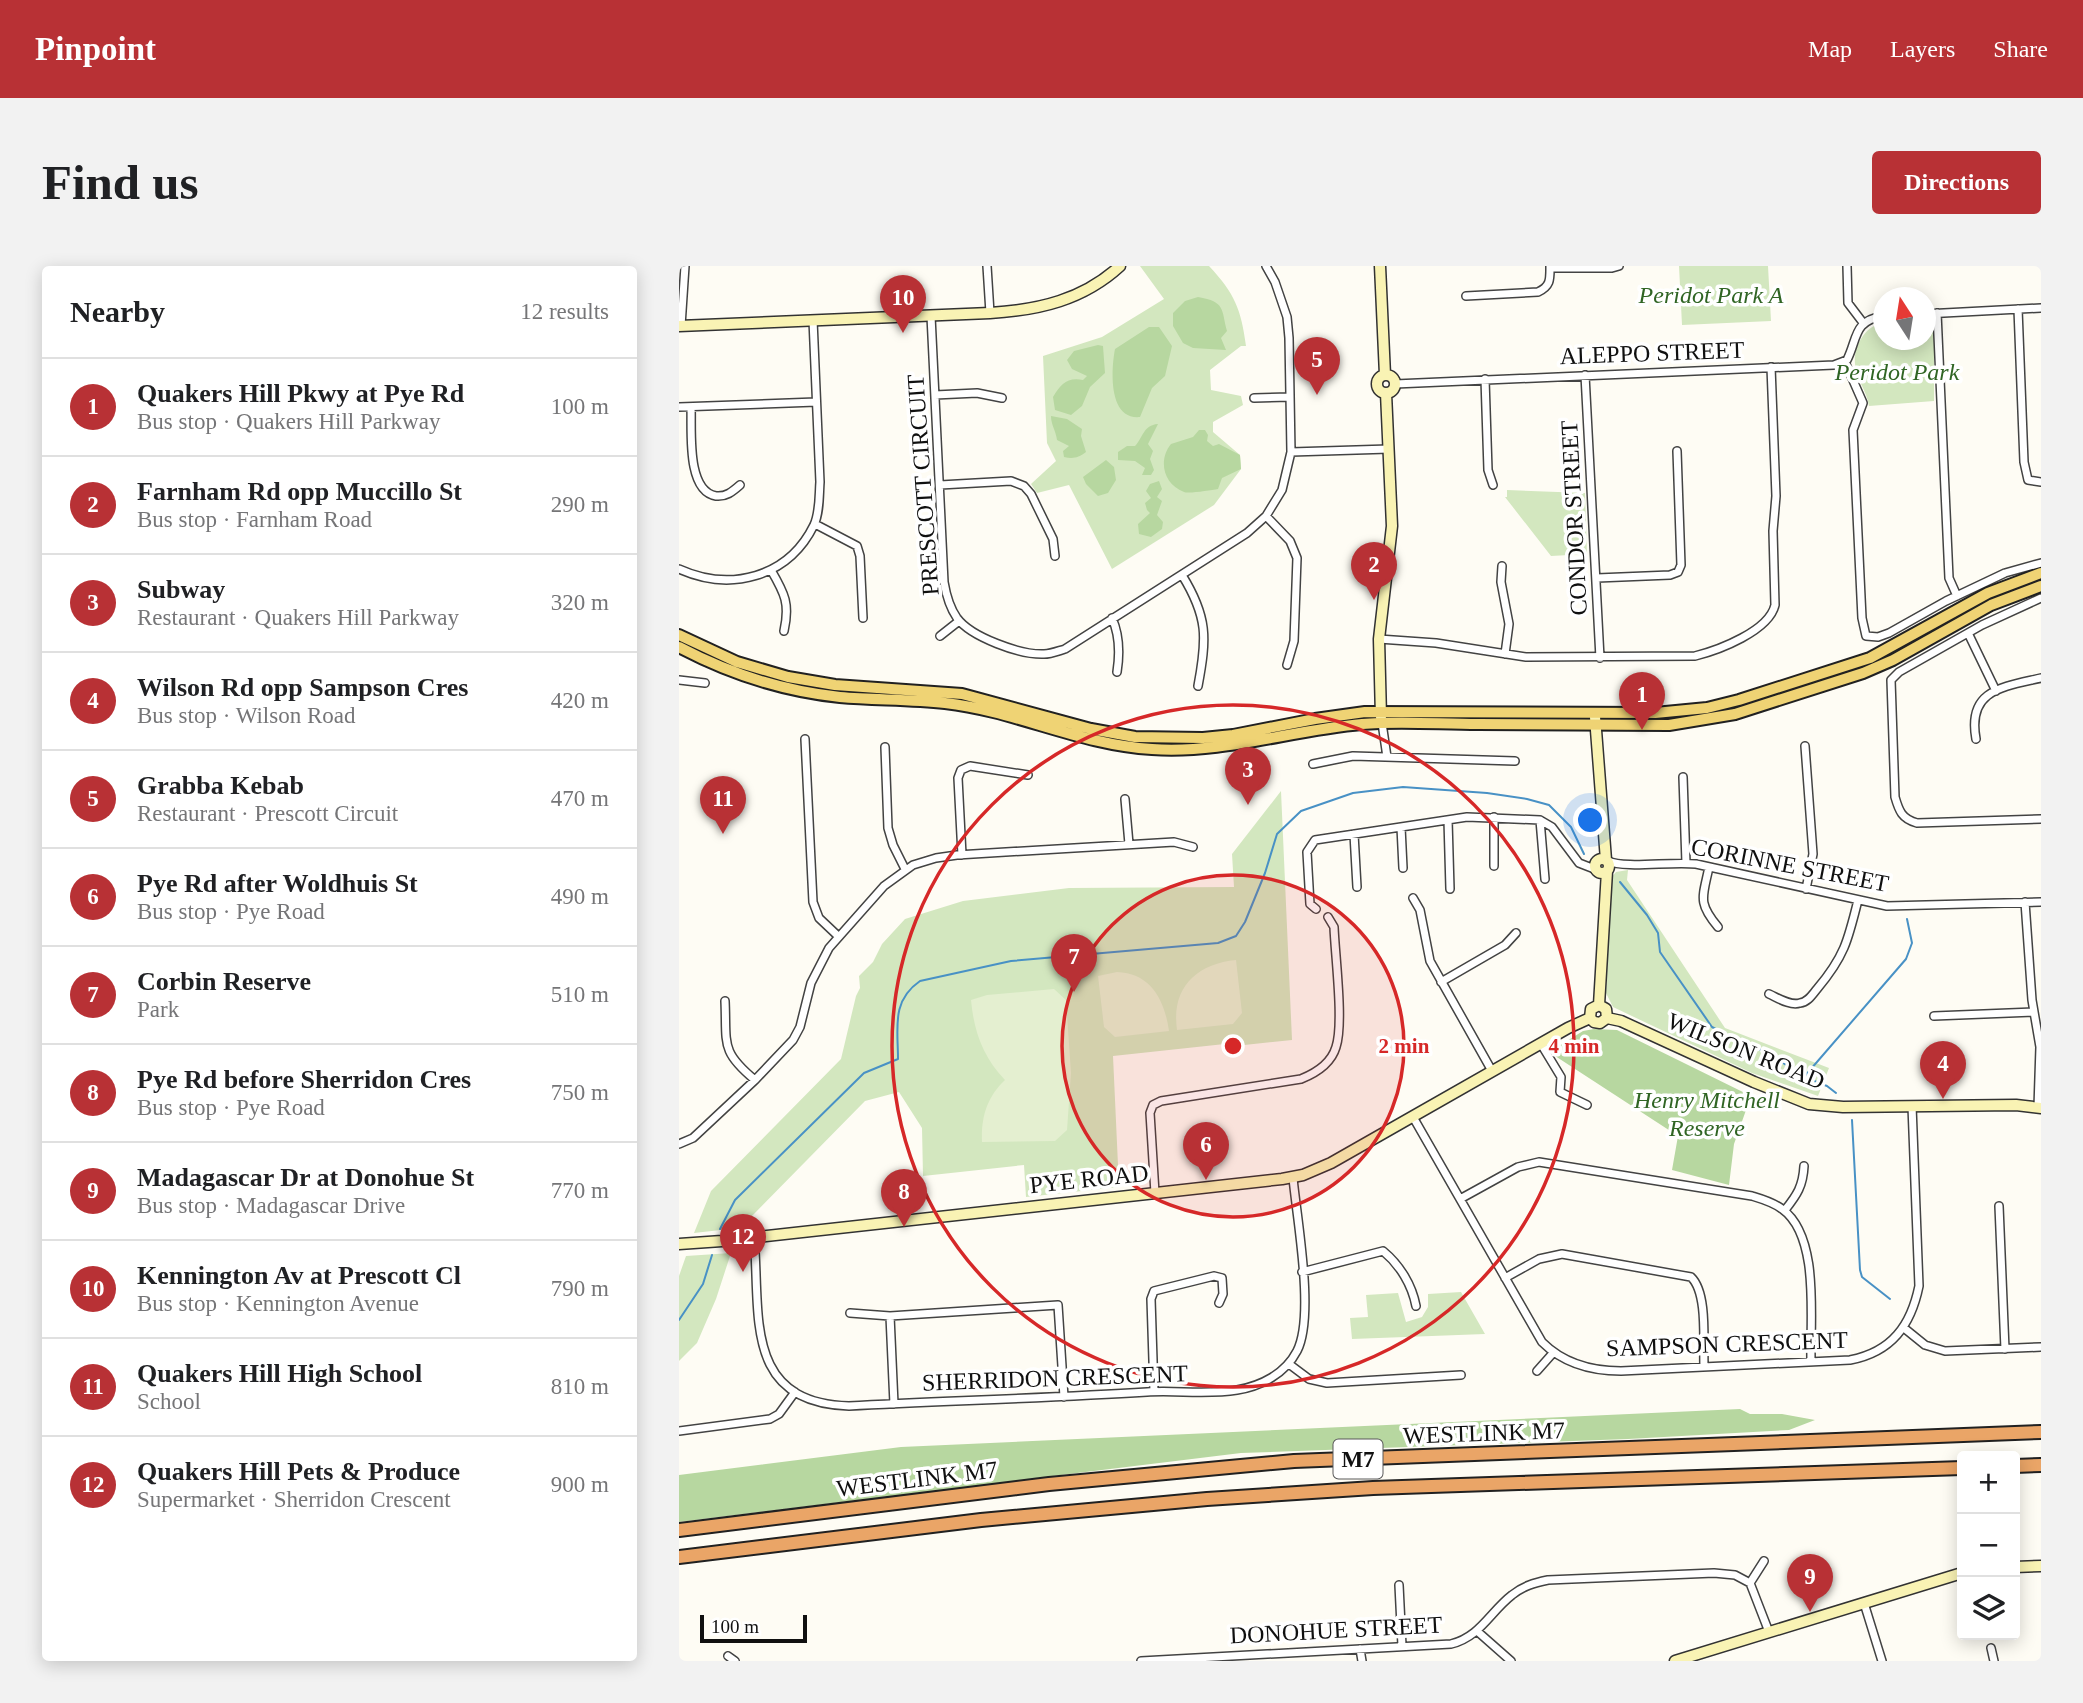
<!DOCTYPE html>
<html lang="en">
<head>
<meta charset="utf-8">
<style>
  :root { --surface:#fff; --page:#f2f2f2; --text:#202124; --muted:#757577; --line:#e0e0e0; --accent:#b83135 }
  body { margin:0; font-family:"Times New Roman",serif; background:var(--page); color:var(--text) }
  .controls { position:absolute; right:21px; bottom:21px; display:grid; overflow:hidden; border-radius:7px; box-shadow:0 4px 18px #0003 }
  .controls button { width:63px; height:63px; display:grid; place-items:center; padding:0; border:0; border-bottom:2px solid var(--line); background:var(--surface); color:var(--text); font:35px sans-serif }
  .compass { position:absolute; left:1194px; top:21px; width:63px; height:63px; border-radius:50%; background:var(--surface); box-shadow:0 4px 18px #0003; rotate:348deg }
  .scale { position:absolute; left:21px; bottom:18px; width:107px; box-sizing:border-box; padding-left:7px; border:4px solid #101010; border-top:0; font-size:19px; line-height:24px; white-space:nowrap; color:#101010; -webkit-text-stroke:5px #fff; paint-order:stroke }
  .you { position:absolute; left:912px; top:555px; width:24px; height:24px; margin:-18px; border:5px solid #fff; border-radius:50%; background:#1a73e8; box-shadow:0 0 0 10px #1a73e833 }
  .badge { display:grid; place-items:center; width:46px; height:46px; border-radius:50%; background:var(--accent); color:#fff; font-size:23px; font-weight:700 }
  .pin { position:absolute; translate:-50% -58px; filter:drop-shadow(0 2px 4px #0008) }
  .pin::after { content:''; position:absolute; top:37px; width:24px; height:21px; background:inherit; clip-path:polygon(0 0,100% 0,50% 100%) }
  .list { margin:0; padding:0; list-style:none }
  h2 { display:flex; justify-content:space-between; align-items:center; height:91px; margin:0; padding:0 28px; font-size:30px }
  h2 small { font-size:23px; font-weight:400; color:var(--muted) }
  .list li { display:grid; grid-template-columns:46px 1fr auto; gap:21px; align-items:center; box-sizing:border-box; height:98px; padding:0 28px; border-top:2px solid var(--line) }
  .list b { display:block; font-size:26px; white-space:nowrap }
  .list p { margin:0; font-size:23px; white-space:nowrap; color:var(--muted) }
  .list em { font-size:23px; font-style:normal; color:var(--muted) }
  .icon { flex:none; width:38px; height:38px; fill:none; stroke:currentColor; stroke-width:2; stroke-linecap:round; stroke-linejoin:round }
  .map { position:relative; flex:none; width:1362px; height:1395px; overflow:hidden; border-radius:7px }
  header { display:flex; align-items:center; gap:42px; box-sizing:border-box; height:98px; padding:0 35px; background:var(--accent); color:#fff }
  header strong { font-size:33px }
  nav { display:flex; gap:38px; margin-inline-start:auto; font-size:24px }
  .intro { display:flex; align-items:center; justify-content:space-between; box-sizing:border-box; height:168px; padding:0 42px }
  h1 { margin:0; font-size:49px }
  .button { padding:18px 32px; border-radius:7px; background:var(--accent); color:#fff; font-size:24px; font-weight:700 }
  main { display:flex; gap:42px; padding:0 42px }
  aside { flex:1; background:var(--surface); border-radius:7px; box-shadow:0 4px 18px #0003 }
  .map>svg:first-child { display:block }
</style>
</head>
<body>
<header>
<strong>Pinpoint</strong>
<nav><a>Map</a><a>Layers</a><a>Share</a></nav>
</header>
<div class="intro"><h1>Find us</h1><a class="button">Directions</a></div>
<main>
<aside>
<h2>Nearby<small>12 results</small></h2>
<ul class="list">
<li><span class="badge">1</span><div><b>Quakers Hill Pkwy at Pye Rd</b><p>Bus stop · Quakers Hill Parkway</p></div><em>100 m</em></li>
<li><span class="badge">2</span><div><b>Farnham Rd opp Muccillo St</b><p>Bus stop · Farnham Road</p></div><em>290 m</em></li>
<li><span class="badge">3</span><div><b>Subway</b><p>Restaurant · Quakers Hill Parkway</p></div><em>320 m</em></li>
<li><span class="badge">4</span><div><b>Wilson Rd opp Sampson Cres</b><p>Bus stop · Wilson Road</p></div><em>420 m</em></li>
<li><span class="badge">5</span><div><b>Grabba Kebab</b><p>Restaurant · Prescott Circuit</p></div><em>470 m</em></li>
<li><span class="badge">6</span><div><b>Pye Rd after Woldhuis St</b><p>Bus stop · Pye Road</p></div><em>490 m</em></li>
<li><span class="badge">7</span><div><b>Corbin Reserve</b><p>Park</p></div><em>510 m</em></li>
<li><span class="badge">8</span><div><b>Pye Rd before Sherridon Cres</b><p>Bus stop · Pye Road</p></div><em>750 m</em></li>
<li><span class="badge">9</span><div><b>Madagascar Dr at Donohue St</b><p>Bus stop · Madagascar Drive</p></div><em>770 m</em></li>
<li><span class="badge">10</span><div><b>Kennington Av at Prescott Cl</b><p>Bus stop · Kennington Avenue</p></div><em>790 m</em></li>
<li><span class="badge">11</span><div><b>Quakers Hill High School</b><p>School</p></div><em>810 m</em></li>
<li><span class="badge">12</span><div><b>Quakers Hill Pets &amp; Produce</b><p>Supermarket · Sherridon Crescent</p></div><em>900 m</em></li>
</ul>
</aside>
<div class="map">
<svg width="1362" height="1395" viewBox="0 0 1362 1395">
  <rect width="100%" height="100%" fill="#fefcf4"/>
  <path fill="#d3e7bf" d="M461,0H530C556,28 562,43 567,80H562L531,104L532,124L562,130L564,139L534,156V166L561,189L562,203L535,239L433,303L390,219L358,227L352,218L377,195L368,177L364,90L423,71L485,33Z
    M1000,0H1089L1092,55L1003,59Z
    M1247,55L1253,58L1255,62V135L1190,140C1188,125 1177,113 1176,98C1174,80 1187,59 1204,57V74H1246Z
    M828,224L906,227L908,288L872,290L826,231H828Z
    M602,525L613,774L556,780L555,777L434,790L440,921L347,931L345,899L244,910L243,862L220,826L186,835L72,951L68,961L15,967L32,925L162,793L177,730L181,722L180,710L194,696L203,678L226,653L284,635L390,622L555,621L553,588Z
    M949,604L948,614L1046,762L1150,802L1139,830L1073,807L934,741L927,727L932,612L937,606Z
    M52,987L37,1033L18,1077L0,1095V1010L7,990Z
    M782,1026L806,1068L673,1073L671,1052L689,1051L687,1029L719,1027L727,1056L743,1051L749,1041V1028Z"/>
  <path fill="#b7d7a0" d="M519,31C547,36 542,43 548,65L542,72L547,84L514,82L504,77L494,60V47L506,35Z
    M470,61H480L493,80L486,110L473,122L461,151C429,154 432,104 436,83Z
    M419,79L424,80L426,107L411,121L403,140L392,149L376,144L374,131C382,118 388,111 404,114L408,110L393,103L388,94L395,85Z
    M372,150L388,153L403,163L402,170L407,186C399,192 394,193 385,191L384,185L390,180L378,174C377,165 372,159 372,150Z
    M479,158L469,178L474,185L471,193L475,204L472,209H463L466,202L456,195L439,194V186L448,180H456C464,172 464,159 479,158Z
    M520,164H526L529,169L528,175L534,180L540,178L561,189L562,203L543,212L539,223C532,224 510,228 505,226C484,218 479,194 492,178L514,171Z
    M427,194L435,201L437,214L429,227L419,230L407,218L404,211Z
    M480,215L483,223L478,231L483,235L478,249L484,256L483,263L472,271L460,268L459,258L471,247L468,244L466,237L472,232L467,225L471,218Z
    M915,763L938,764L1072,830L1055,878L1050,919L993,904L999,870L870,786L904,765Z
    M1061,1143L1071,1148H1103L1136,1154L1110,1164L949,1173L562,1187L0,1256V1209L222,1181Z"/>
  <path fill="#e4efd0" d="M557,694L563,747L554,758L498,764C492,722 517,698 557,694Z
    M438,706C472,707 486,735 490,765L436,771L425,761L419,710Z
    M375,723L387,734L392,807L388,864L376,875L303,876C302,851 308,831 326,814C304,791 295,766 292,734L308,729Z"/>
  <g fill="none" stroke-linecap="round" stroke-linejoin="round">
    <path stroke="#4891c5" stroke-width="2" d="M941,616L968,649L979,667L981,686L1033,761L1063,777L1088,786L1125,811L1148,820L1157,827
      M1125,811L1227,693L1233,677L1228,653
      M1173,854L1181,1004L1183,1011L1211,1033
      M41,963L56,934L185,807L219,793C219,762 212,735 241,715L332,695L539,677L557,670L566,656L586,607L598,568L622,545L674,527L724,521L808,527L848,533L870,539L892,561L905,588
      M0,1054L24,1018L33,989"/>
    <g stroke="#434343" stroke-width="10">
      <path id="street" d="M308,0L311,47
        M1168,0L1169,37L1185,58
        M871,2H933L940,0
        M787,30L859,26C872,20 871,13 871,0
        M1339,43L1345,196L1349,214L1362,216
        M1258,47L1270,312L1278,330
        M1246,48L1362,42
        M252,50L265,316C267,328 271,342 278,352C292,371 341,389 365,388C372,388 379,385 386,383L568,267L587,250L603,224L612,186L610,72L608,51L596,16L587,0
        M2,60L6,0
        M1166,96L1184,137L1174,164L1183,352L1187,370L1199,371L1210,367L1267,335L1326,307L1362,297
        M906,109L921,392
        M806,113L809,204L814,219
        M716,118L1155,99L1168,94C1179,72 1174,55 1204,50
        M256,129L298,127L323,132
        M575,132L611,131
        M0,141L137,136
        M12,141C13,164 7,225 37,230C47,231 53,226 61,219
        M612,186L710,183
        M261,219L332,215L345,220L352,228L374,273L376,290
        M587,250L611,275L618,292L615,375L608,399
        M136,258L178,280L181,290L184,352
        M823,300L822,316L830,358L826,388
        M0,303C51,326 109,312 135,259C141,246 140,229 141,216L134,54
        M92,304C106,328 111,338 105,365
        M503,309C529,351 528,372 519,420
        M918,312L991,309L999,306L1002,299L998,185
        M1362,332L1303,359L1220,406L1212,414L1216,531C1220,545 1223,553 1238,557L1362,553
        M433,352C441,370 441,387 438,406
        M1289,367L1317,425
        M261,370L280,355
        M700,373L757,377L847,391L1016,390C1040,384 1090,365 1096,339L1094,265L1097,230L1092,101
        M0,414L26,417
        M703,457L708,491
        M126,473L134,636L140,652L159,670
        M1297,473C1288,424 1323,421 1362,412
        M1126,480L1134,588L1127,623
        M206,481L209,562L214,579L226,603
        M634,498L674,490L836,495
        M1004,511L1007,597
        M446,533L450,578
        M815,551V600
        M769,554L771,623
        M861,554L866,613
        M722,561L724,602
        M675,568L678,621
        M283,589L279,512L282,504L291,500L349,509
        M929,595C947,603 992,595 1017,598L1208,640L1362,636
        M1030,601C1024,631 1018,636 1039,661
        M734,632L741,644L751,695L813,805
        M1346,636L1353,734L1361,781L1359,841
        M637,643L631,638L628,586L636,574L788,551L861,554L873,561L900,597L918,604
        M762,716L826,679L837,667
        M1090,728C1099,732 1111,740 1121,737C1129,736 1133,729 1138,723C1165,691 1169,675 1179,634
        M46,735C48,778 41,785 76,814
        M1255,750L1355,746
        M862,778L882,811L881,826L908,839
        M734,851L863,1076C885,1098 912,1105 942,1105L1171,1094C1213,1086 1232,1059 1240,1020L1233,840
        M0,878L14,872L76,814L114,774L121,761L132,717L150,682L205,620L234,599L257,592L278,589L495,576L514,581
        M476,927L471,847L474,839L482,835L622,813C637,807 652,798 657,781C665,757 656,689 655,661L649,651
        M781,933L839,901L860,896L1073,930C1083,933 1094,936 1103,943C1141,970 1131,1053 1132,1094
        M1320,940L1326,1083
        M1106,944C1118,929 1124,920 1125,900
        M75,971C82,1047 63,1137 170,1140C269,1135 368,1132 468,1126C497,1124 528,1129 558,1124C582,1120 606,1108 618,1085C636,1050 618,954 614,912
        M623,1006L704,985C721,999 733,1019 737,1040
        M826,1012L860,993L883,988L1012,1011C1029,1027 1024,1076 1025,1100
        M171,1047L211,1050L379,1039L385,1131
        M211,1050L215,1138
        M1225,1062L1246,1079L1266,1085L1362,1081
        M610,1098L630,1113L648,1117L782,1109
        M858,1105L874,1087
        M475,1125L472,1033L475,1025L535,1010L543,1012L544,1028L540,1037
        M0,1165L91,1153L100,1148L116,1126
        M1071,1317L1085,1295
        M720,1319L723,1380
        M1185,1337L1203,1395
        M798,1365L832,1395
        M1312,1382L1315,1395
        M681,1383L683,1395
        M49,1390L56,1395
        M462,1395L772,1378C801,1371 811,1346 833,1329C844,1320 855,1317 869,1314L1035,1307L1056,1309L1071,1317L1090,1366"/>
    </g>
    <g stroke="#323232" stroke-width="13">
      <path id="secondary" d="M701,0L706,109
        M0,60L311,47C360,44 404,34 441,0
        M698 118a9 9 0 1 1 18 0a9 9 0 1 1-18 0Z
        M702,451L700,373L713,260L707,127
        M916,451L927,594
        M916 600a7 7 0 1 1 14 0a7 7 0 1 1-14 0Z
        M920,739L928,605
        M911,752L912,743L920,739L927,743L928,752
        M911,752L915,756L921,757L928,752
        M928,752L942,755L1075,816L1130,838L1164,841L1337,839L1362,842
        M0,978L43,975L603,913L624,909L652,897L889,762L911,752
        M1336,1301L1362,1300
        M996,1395L1283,1307"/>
    </g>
    <g stroke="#212121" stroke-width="14">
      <path id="primary" d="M0,369L58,396L109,411L156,419L283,428L412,463L456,471L524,472L554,469L636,453L686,446L976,447L1028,442L1060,434L1191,392L1309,327L1362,307
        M0,381C51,408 103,425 161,431C196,434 231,433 266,437C337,445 401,479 473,483C544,488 612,464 683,458C721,455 760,458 799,458C863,458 926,459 990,459L1056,448L1184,407L1214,394L1312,339L1362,320"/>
    </g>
    <g stroke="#212121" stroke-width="16">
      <path id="highway" d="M1336,1200L1362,1199
        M0,1264L370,1218L615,1195L1362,1166
        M0,1291L302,1254L528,1233L694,1222L1283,1202"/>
    </g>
    <use href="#street" stroke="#fff" stroke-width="7"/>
    <use href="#secondary" stroke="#f9f3b4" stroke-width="10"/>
    <use href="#primary" stroke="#efd374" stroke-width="10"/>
    <use href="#highway" stroke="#eaa567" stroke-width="12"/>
  </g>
  <circle cx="554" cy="780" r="171" fill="#d62828" fill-opacity=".12"/>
  <g fill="none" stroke="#d62828" stroke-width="3.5">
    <circle cx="554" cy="780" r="171"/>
    <circle cx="554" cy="780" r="341"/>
  </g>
  <g text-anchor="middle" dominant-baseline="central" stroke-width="7" stroke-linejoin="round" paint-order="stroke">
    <rect fill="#fff" stroke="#585858" stroke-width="2" x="654.5" y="1173.5" width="49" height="39" rx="5"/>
    <g font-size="23" font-weight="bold" fill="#101010">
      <text x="679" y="1193">M7</text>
    </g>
    <g font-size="24" font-style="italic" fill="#306524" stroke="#fff">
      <text x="1032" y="29">Peridot Park A</text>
      <text x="1218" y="106">Peridot Park</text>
      <text x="1028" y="834">Henry Mitchell<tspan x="1028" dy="28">Reserve</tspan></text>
    </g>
    <g font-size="24" fill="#101010" stroke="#fff">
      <text transform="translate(973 87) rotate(-2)">ALEPPO STREET</text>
      <text transform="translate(244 219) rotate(-94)">PRESCOTT CIRCUIT</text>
      <text transform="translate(895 252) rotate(-93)">CONDOR STREET</text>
      <text transform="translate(1111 599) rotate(11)">CORINNE STREET</text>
      <text transform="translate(1067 785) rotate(22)">WILSON ROAD</text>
      <text transform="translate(410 913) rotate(-6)">PYE ROAD</text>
      <text transform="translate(1048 1078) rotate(-2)">SAMPSON CRESCENT</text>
      <text transform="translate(376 1112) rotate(-2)">SHERRIDON CRESCENT</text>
      <text transform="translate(805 1167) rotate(-2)">WESTLINK M7</text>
      <text transform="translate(238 1213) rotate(-7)">WESTLINK M7</text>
      <text transform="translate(657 1364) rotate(-3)">DONOHUE STREET</text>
    </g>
  </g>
  <circle cx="554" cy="780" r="10" fill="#d62828" stroke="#fff" stroke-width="3.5"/>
  <g font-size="21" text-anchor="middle" font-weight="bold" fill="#d62828" stroke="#fff" stroke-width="7" stroke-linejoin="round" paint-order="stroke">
    <text x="725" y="787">2 min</text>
    <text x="895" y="787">4 min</text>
  </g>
</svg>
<div class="controls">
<button>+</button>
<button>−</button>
<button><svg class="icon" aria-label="layers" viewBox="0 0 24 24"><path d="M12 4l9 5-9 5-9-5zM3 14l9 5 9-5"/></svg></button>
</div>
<svg class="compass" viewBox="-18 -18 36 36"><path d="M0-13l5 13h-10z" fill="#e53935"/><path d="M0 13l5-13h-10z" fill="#757577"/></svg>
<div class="scale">100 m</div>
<div class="you"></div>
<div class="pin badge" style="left:963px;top:464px">1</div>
<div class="pin badge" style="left:695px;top:334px">2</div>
<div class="pin badge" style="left:569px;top:539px">3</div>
<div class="pin badge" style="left:1264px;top:833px">4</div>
<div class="pin badge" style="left:638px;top:129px">5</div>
<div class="pin badge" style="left:527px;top:914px">6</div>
<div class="pin badge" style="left:395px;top:726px">7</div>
<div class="pin badge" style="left:225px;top:961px">8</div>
<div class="pin badge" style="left:1131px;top:1346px">9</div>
<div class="pin badge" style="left:224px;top:67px">10</div>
<div class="pin badge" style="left:44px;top:568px">11</div>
<div class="pin badge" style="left:64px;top:1006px">12</div>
</div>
</main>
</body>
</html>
